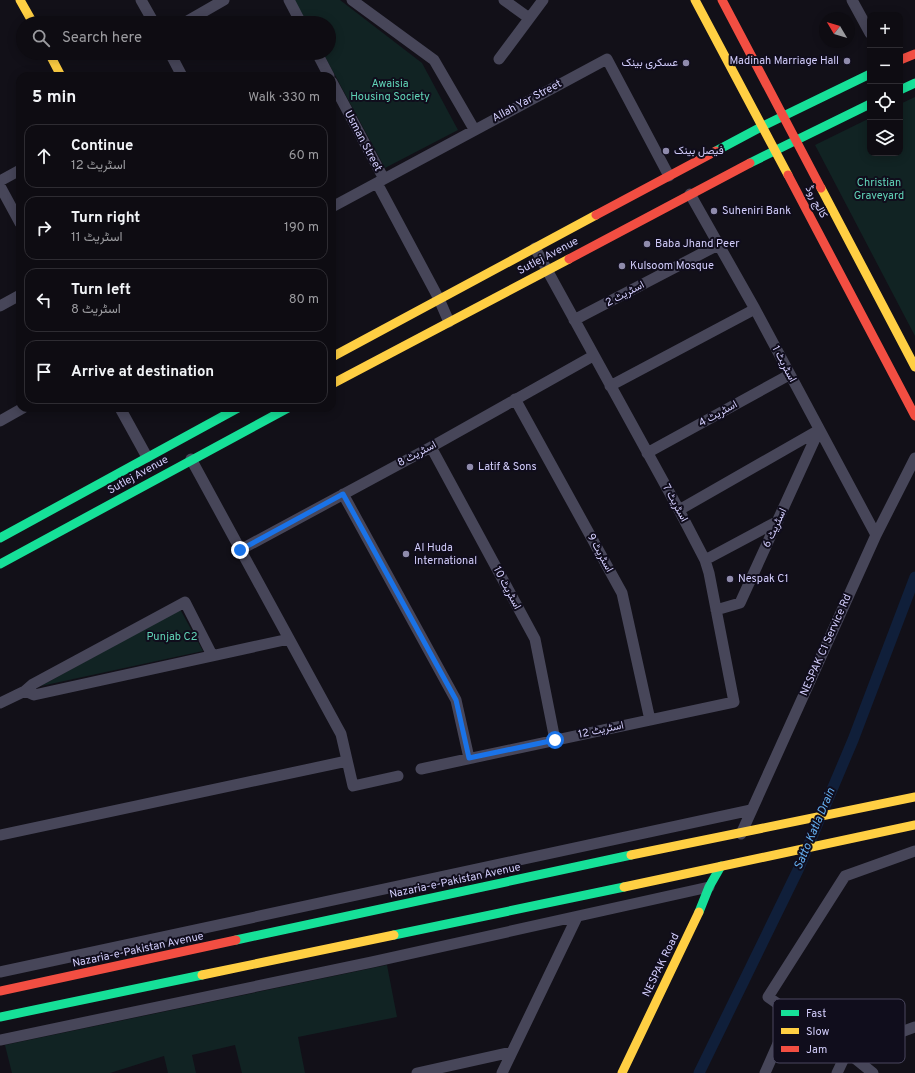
<!DOCTYPE html>
<html lang="en">
<head>
<meta charset="utf-8">
<style>
  :root { --surface:#0e0c12; --page:#17151b; --text:#f1f3f6; --muted:#9b9b9f; --line:#2e2c32 }
  body { margin:0; font-family:Overpass,Vazirmatn,sans-serif; background:var(--page); color:var(--text) }
  .controls { position:absolute; right:12px; top:12px; display:grid; overflow:hidden; border-radius:8px; box-shadow:0 2px 10px #0003 }
  .controls button { width:36px; height:36px; display:grid; place-items:center; padding:0; border:0; border-bottom:1px solid var(--line); background:var(--surface); color:var(--text); font:20px sans-serif }
  .compass { position:absolute; left:819px; top:12px; width:36px; height:36px; border-radius:50%; background:var(--surface); box-shadow:0 2px 10px #0003; rotate:308deg }
  .stop { position:absolute; width:12px; height:12px; margin:-9px; border:3px solid #1a73e8; border-radius:50%; background:#fff }
  .stop.end { background:#1a73e8; border-color:#fff; box-shadow:0 1px 4px #0008 }
  .list { margin:0; padding:0; list-style:none }
  h2 { display:flex; justify-content:space-between; align-items:center; height:52px; margin:0; padding:0 16px; font-size:17px }
  h2 small { font-size:13px; font-weight:400; color:var(--muted) }
  .list li { display:grid; grid-template-columns:26px 1fr auto; gap:12px; align-items:center; box-sizing:border-box; height:64px; margin:0 8px 8px; padding:0 8px; border:1px solid var(--line); border-radius:12px }
  .list b { display:block; font-size:15px; white-space:nowrap }
  .list p { margin:0; font-size:13px; white-space:nowrap; color:var(--muted) }
  .list em { font-size:13px; font-style:normal; color:var(--muted) }
  .icon { flex:none; width:22px; height:22px; fill:none; stroke:currentColor; stroke-width:2; stroke-linecap:round; stroke-linejoin:round }
  .map { position:relative; flex:none; width:915px; height:1073px; overflow:hidden }
  .search { position:absolute; background:var(--surface); box-shadow:0 2px 10px #0003; left:16px; top:16px; width:320px; height:44px; display:flex; align-items:center; gap:10px; box-sizing:border-box; padding:0 14px; border-radius:22px; color:var(--muted); font-size:15px }
  .panel { position:absolute; background:var(--surface); box-shadow:0 2px 10px #0003; left:16px; top:72px; width:320px; height:340px; border-radius:12px }
  .map>svg:first-child { display:block }
</style>
</head>
<body>
<div class="map">
<svg width="915" height="1073" viewBox="0 0 915 1073">
  <rect width="100%" height="100%" fill="#121018"/>
  <path fill="#112323" d="M294,0H340L422,63L458,130L385,168L323,53H329V23H307Z
    M915,97V336L815,145L870,118V153H900V104Z
    M180,609L203,651L41,686Z
    M387,965L397,1017L298,1037L305,1073H242L235,1045L192,1055L196,1073H168L164,1056L110,1073H12L5,1045Z"/>
  <g fill="none" stroke-linecap="round" stroke-linejoin="round">
    <path stroke="#101f3a" stroke-width="11" d="M699,1073L798,870L853,740L915,577"/>
    <path stroke="#474659" stroke-width="11" d="M141,0L154,23
      M289,0L301,23
      M352,0L434,60L474,129
      M504,0L529,18
      M852,0L870,33
      M184,23L224,0
      M170,53L182,76
      M317,53L329,76
      M499,59L543,0
      M332,82L384,179
      M0,181L20,170
      M377,183L439,299L449,322
      M0,186L20,223
      M690,194L755,309L876,535
      M332,207L607,59L669,176
      M0,306L20,295
      M574,320L718,245
      M610,386L755,309
      M515,399L622,593L650,720
      M120,408L147,457
      M0,421L23,408
      M431,447L535,639L555,740
      M647,453L789,375
      M191,459L341,734L353,786L398,776
      M343,494L456,700L469,758
      M679,510L819,430
      M240,550L431,447L593,356
      M705,560L778,521
      M716,610L740,603L819,430
      M25,691L33,684L185,602L212,655
      M0,703L25,691L34,695L289,639
      M421,769L734,702L709,573L705,560L679,510L535,248
      M741,834L876,535L915,458
      M0,835L347,761
      M0,972L751,810
      M0,1040L372,962L709,887
      M417,1073L512,1052
      M502,1073L577,917
      M765,1073L791,1014
      M837,1073L847,1052L915,1027
      M873,1073L847,1052L768,997L845,876L915,851"/>
    <path stroke="#16e098" stroke-width="9" d="M900,90L915,83
      M716,151L763,126L870,74
      M750,163L870,104
      M0,538L238,408
      M0,564L288,408
      M699,912L709,887L721,866
      M394,935L624,887
      M236,940L631,855
      M0,1017L202,975"/>
    <path stroke="#ffcf43" stroke-width="9" d="M20,0L33,23
      M695,0L788,175
      M49,53L61,76
      M821,188L915,367
      M332,357L596,215
      M332,384L569,259
      M631,855L915,797
      M624,887L915,825
      M202,975L394,935
      M622,1073L699,912"/>
    <path stroke="#f24e42" stroke-width="9" d="M722,0L821,188
      M900,60L915,54
      M788,175L915,416
      M596,215L716,151
      M569,259L750,163
      M0,991L236,940"/>
  </g>
  <g fill="none" stroke-linecap="round" stroke-linejoin="round">
    <path stroke="#1a73e8" stroke-width="5" d="M240,550L343,494L456,700L469,758L555,740"/>
  </g>
  <g fill="#8f8bac" stroke="#100d1c" stroke-width="1.5">
    <circle cx="847" cy="61" r="4"/>
    <circle cx="686" cy="63" r="4"/>
    <circle cx="666" cy="151" r="4"/>
    <circle cx="714" cy="211" r="4"/>
    <circle cx="647" cy="244" r="4"/>
    <circle cx="622" cy="266" r="4"/>
    <circle cx="470" cy="467" r="4"/>
    <circle cx="406" cy="554" r="4"/>
    <circle cx="730" cy="579" r="4"/>
  </g>
  <g text-anchor="middle" dominant-baseline="central" stroke-width="4" stroke-linejoin="round" paint-order="stroke">
    <g font-size="11" fill="#d2cdfb" stroke="#100d1c" text-anchor="start">
      <text x="839" y="61" text-anchor="end">Madinah Marriage Hall</text>
      <text x="678" y="63" text-anchor="end">عسکری بینک</text>
      <text x="674" y="151">فیصل بینک</text>
      <text x="722" y="211">Suheniri Bank</text>
      <text x="655" y="244">Baba Jhand Peer</text>
      <text x="630" y="266">Kulsoom Mosque</text>
      <text x="478" y="467">Latif &amp; Sons</text>
      <text x="414" y="548">Al Huda<tspan x="414" dy="13">International</tspan></text>
      <text x="738" y="579">Nespak C1</text>
    </g>
    <g font-size="11" fill="#60d3b7" stroke="#100d1c">
      <text x="390" y="84">Awaisia<tspan x="390" dy="13">Housing Society</tspan></text>
      <text x="879" y="183">Christian<tspan x="879" dy="13">Graveyard</tspan></text>
      <text x="172" y="637">Punjab C2</text>
    </g>
    <g font-size="11" fill="#d2cdfb" stroke="#100d1c">
      <text transform="translate(527 101) rotate(-28)">Allah Yar Street</text>
      <text transform="translate(363 141) rotate(62)">Usman Street</text>
      <text transform="translate(816 202) rotate(62)">کالج روڈ</text>
      <text transform="translate(548 256) rotate(-28)">Sutlej Avenue</text>
      <text transform="translate(625 294) rotate(-28)">اسٹریٹ 2</text>
      <text transform="translate(784 364) rotate(62)">اسٹریٹ 1</text>
      <text transform="translate(718 414) rotate(-29)">اسٹریٹ 4</text>
      <text transform="translate(417 454) rotate(-28)">اسٹریٹ 8</text>
      <text transform="translate(138 475) rotate(-29)">Sutlej Avenue</text>
      <text transform="translate(675 503) rotate(61)">اسٹریٹ 7</text>
      <text transform="translate(775 528) rotate(-65)">اسٹریٹ 6</text>
      <text transform="translate(600 553) rotate(61)">اسٹریٹ 9</text>
      <text transform="translate(507 588) rotate(62)">اسٹریٹ 10</text>
      <text transform="translate(826 645) rotate(-66)">NESPAK C1 Service Rd</text>
      <text transform="translate(601 730) rotate(-12)">اسٹریٹ 12</text>
      <text transform="translate(455 881) rotate(-12)">Nazaria-e-Pakistan Avenue</text>
      <text transform="translate(138 950) rotate(-12)">Nazaria-e-Pakistan Avenue</text>
      <text transform="translate(661 965) rotate(-64)">NESPAK Road</text>
    </g>
    <g font-size="12" font-style="italic" fill="#64aff1" stroke="#100d1c">
      <text transform="translate(815 829) rotate(-67)">Satto Katla Drain</text>
    </g>
  </g>
  <rect x="773" y="999" width="132" height="64" rx="6" fill="#100d1c" stroke="#4a475f" stroke-width="1"/>
  <rect x="781" y="1010" width="18" height="6" fill="#16e098"/>
  <rect x="781" y="1028" width="18" height="6" fill="#ffcf43"/>
  <rect x="781" y="1046" width="18" height="6" fill="#f24e42"/>
  <g font-size="11" fill="#d2cdfb">
    <text x="806" y="1017">Fast</text>
    <text x="806" y="1035">Slow</text>
    <text x="806" y="1053">Jam</text>
  </g>
</svg>
<div class="controls">
<button>+</button>
<button>−</button>
<button><svg class="icon" aria-label="locate" viewBox="0 0 24 24"><circle cx="12" cy="12" r="6"/><path d="M12 2v4M12 18v4M2 12h4M18 12h4"/></svg></button>
<button><svg class="icon" aria-label="layers" viewBox="0 0 24 24"><path d="M12 4l9 5-9 5-9-5zM3 14l9 5 9-5"/></svg></button>
</div>
<svg class="compass" viewBox="-18 -18 36 36"><path d="M0-13l5 13h-10z" fill="#e53935"/><path d="M0 13l5-13h-10z" fill="#9b9b9f"/></svg>
<div class="stop" style="left:555px;top:740px"></div>
<div class="stop end" style="left:240px;top:550px"></div>
<div class="search"><svg class="icon" aria-label="search" viewBox="0 0 24 24"><circle cx="10" cy="10" r="6"/><path d="M15 15l6 6"/></svg>Search here</div>
<section class="panel">
<h2>5 min<small>Walk · 330 m</small></h2>
<ul class="list">
<li><svg class="icon" aria-label="ahead" viewBox="0 0 24 24"><path d="M12 20V5M6 11l6-6 6 6"/></svg><div><b>Continue</b><p>اسٹریٹ 12</p></div><em>60 m</em></li>
<li><svg class="icon" aria-label="right" viewBox="0 0 24 24"><path d="M7 20v-9h11M14 6l5 5-5 5"/></svg><div><b>Turn right</b><p>اسٹریٹ 11</p></div><em>190 m</em></li>
<li><svg class="icon" aria-label="left" viewBox="0 0 24 24"><path d="M17 20v-9H6M10 6l-5 5 5 5"/></svg><div><b>Turn left</b><p>اسٹریٹ 8</p></div><em>80 m</em></li>
<li><svg class="icon" aria-label="arrive" viewBox="0 0 24 24"><path d="M6 21V4h12l-3 4 3 4H6"/></svg><div><b>Arrive at destination</b></div></li>
</ul>
</section>
</div>
</body>
</html>
